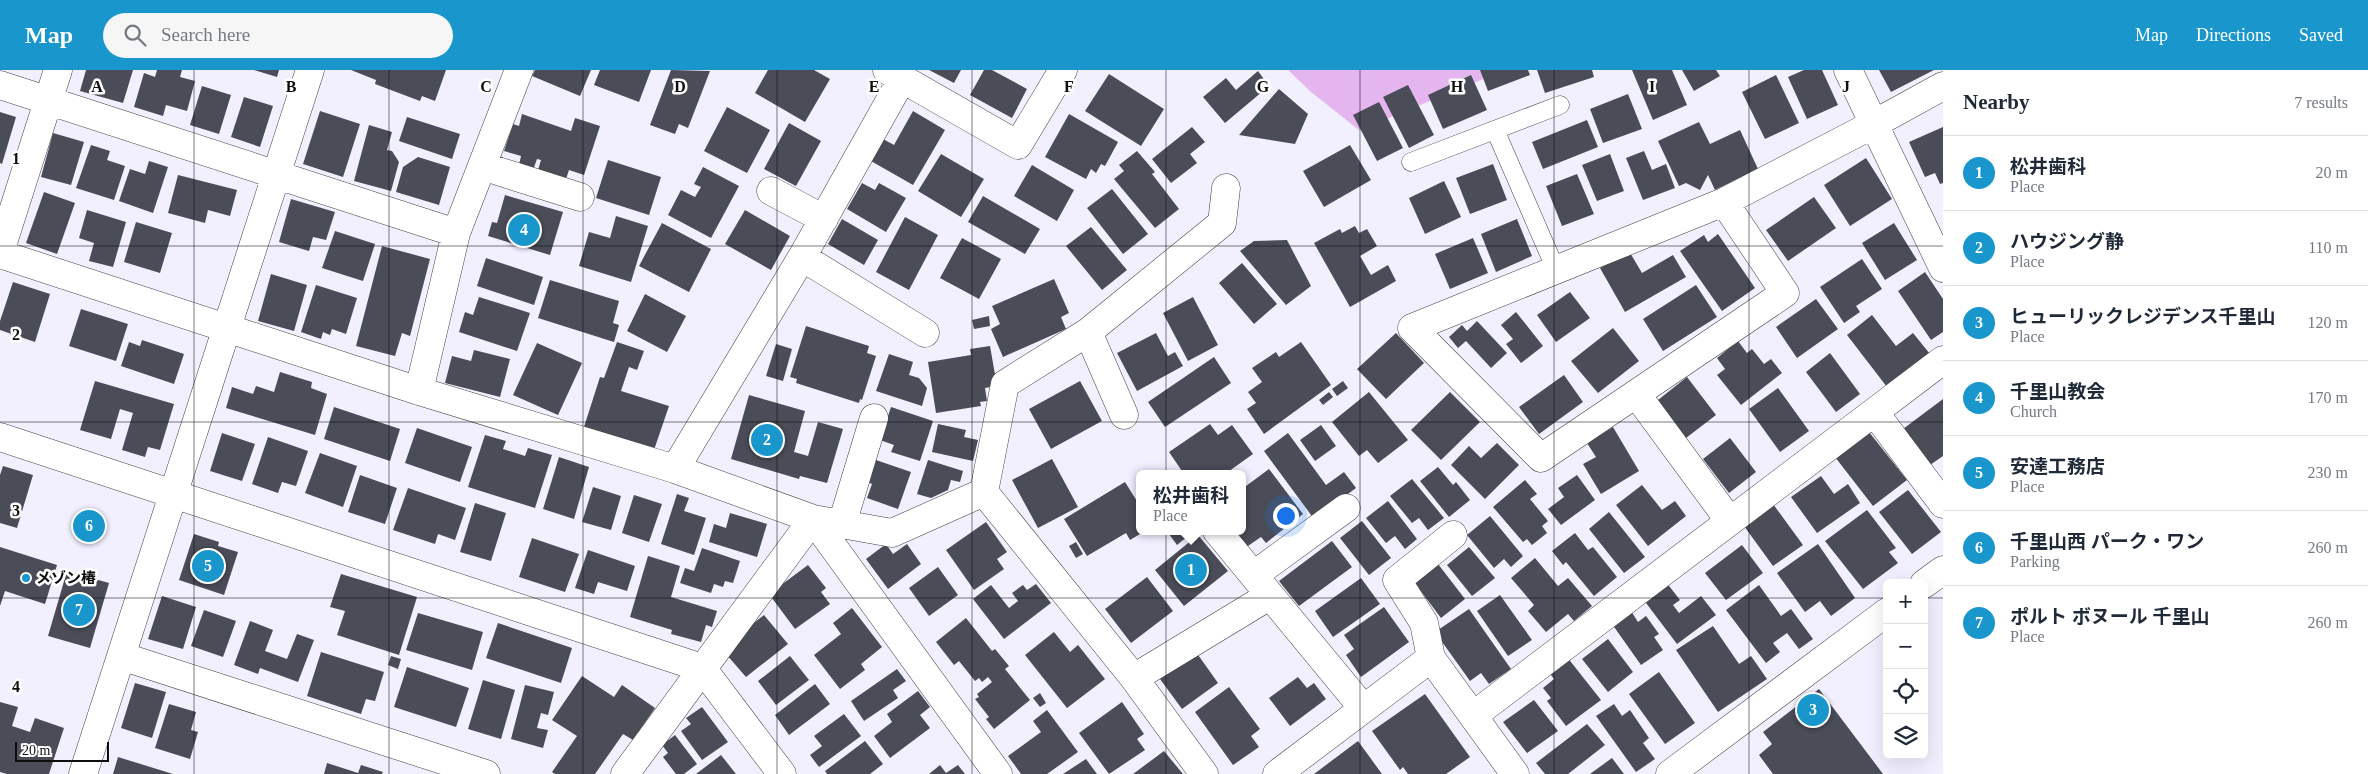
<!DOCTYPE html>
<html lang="en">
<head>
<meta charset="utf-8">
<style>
  :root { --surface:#fff; --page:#f6f6f7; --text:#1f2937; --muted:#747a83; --line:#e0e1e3; --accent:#1997cc }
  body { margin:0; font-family:"Times New Roman","Noto Sans JP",serif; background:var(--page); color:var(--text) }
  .controls { position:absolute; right:15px; bottom:15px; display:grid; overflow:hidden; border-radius:8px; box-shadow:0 5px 20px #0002 }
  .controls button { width:45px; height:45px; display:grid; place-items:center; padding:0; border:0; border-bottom:1px solid var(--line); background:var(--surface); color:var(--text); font:25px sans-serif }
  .scale { position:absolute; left:15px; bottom:12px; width:94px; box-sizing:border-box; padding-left:5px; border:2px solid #0e0e0e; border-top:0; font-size:14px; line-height:18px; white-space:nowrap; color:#0e0e0e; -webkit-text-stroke:4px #fff; paint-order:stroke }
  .you { position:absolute; left:1285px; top:445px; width:18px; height:18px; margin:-12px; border:4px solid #fff; border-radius:50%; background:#1a73e8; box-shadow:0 0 0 8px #1a73e833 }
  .badge { display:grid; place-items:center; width:32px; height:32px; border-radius:50%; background:var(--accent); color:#fff; font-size:16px; font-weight:700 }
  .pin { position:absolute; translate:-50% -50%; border:2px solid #fff; box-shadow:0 1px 5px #0006 }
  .popup { position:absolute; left:1136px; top:400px; width:110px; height:65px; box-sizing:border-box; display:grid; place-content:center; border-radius:8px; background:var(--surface); filter:drop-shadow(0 1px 4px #0005); font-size:16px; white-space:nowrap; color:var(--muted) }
  .popup b { font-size:19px; color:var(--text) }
  .popup::after { content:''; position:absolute; left:50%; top:100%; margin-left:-10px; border:10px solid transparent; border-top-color:var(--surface) }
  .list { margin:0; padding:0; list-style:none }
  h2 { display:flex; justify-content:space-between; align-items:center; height:65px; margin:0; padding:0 20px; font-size:21px }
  h2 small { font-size:16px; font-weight:400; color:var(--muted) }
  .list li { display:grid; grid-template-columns:32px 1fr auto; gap:15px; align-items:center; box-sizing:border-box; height:75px; padding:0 20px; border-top:1px solid var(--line) }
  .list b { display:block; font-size:19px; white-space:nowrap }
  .list p { margin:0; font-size:16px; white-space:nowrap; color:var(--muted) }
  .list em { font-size:16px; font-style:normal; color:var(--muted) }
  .icon { flex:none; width:28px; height:28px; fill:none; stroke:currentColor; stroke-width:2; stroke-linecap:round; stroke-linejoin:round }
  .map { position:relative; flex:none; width:1943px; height:704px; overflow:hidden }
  header { display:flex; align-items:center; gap:30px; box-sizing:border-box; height:70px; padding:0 25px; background:var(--accent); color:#fff }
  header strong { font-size:24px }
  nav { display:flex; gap:28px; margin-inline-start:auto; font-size:18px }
  .search { width:350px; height:45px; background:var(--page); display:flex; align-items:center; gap:12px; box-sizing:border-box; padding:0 18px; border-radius:28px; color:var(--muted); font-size:19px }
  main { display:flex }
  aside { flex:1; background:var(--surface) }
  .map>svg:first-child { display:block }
</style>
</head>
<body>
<header>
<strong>Map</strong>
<div class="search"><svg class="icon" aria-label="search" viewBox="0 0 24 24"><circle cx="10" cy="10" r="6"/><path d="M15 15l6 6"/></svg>Search here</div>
<nav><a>Map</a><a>Directions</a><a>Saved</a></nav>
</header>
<main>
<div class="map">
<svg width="1943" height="704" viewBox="0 0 1943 704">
  <rect width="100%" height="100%" fill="#f2f0ff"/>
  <path fill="#e4b5ee" d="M1288,0H1489L1491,6L1359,60L1311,22Z"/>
  <path fill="#4a4d58" d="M86,0H133L123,33L80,21Z
    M157,0H182L180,7L195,11L187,41L166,35L163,46L134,37L144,3L155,7Z
    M254,0H279L277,7Z
    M351,0H446L435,31L422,26L420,31L375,14L376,10Z
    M535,0H591L580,26L532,6Z
    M600,0H651L639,32L594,15Z
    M671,0L710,1L688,58L679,54L675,64L650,55Z
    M768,0H814L830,9L805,52L755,23Z
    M929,0H961L954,13Z
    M984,0H992L1027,19L1012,48L970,25Z
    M1480,0H1528L1530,5L1488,21Z
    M1537,0H1592L1594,7L1545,23Z
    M1632,0H1672L1687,35L1653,50Z
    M1682,0H1716L1720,6L1694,21Z
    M1804,0H1822L1838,35L1807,49L1788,7Z
    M1879,0H1934L1891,22Z
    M1258,1L1269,16L1225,53L1203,27L1226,8L1236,20Z
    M1109,4L1164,39L1141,76L1085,41Z
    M1471,5L1487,40L1443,59L1428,25Z
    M1776,5L1799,53L1765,69L1742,22Z
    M1408,15L1434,65L1409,78L1383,27Z
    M202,16L231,25L219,64L190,55Z
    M1279,19L1308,44L1295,74L1239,65Z
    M1628,24L1642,59L1603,73L1590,39Z
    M244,27L273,36L260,77L231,67Z
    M1379,32L1403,78L1377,91L1353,45Z
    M727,37L770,60L747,103L704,81Z
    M320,41L360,54L343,107L303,94Z
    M913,41L945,60L913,115L871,91L883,69L894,75Z
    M0,42L16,47L2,94L0,93Z
    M522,44L571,61L575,48L600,56L584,105L569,100L566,109L538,100L541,90L537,89L533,100L519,95L521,86L504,81L513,54L519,56Z
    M1069,44L1118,72L1105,96L1101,94L1096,103L1091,99L1086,109L1045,87Z
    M407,47L460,64L452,89L399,71Z
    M1587,50L1598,77L1543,99L1532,72Z
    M1699,52L1710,74L1740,60L1758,99L1715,120L1708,105L1700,120L1686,113L1679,116L1658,71Z
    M789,53L821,71L796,116L764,99Z
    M369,55L392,62L387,80L392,81L399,92L391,121L354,111Z
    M1192,57L1205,72L1190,84L1197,93L1171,113L1152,89Z
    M1943,57V113L1940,114L1935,103L1925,107L1909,72Z
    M53,63L84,72L71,115L41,107Z
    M91,75L110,81L107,90L125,96L114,130L76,118Z
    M1350,75L1371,110L1324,137L1303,101Z
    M1137,81L1155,102L1152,104L1179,139L1155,158L1114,109L1124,101L1119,95Z
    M1644,81L1652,100L1666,94L1675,118L1643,130L1626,88Z
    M941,84L984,109L961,147L918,121Z
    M1610,84L1624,121L1597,131L1582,95Z
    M418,87L450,97L439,135L396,122L403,97Z
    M1866,88L1892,129L1850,156L1824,115Z
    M608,90L661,107L649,145L596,128Z
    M149,91L168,97L153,143L119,131L130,99L145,104Z
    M1493,94L1507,130L1470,144L1456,108Z
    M1032,95L1074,120L1057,151L1014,126Z
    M703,97L739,116L711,168L668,145L681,120L695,127L701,117L694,114Z
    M1577,104L1594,144L1562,156L1546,116Z
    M178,105L237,120L230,146L208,140L205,153L168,143Z
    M1444,111L1461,147L1425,164L1409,128Z
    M862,113L875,120L879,113L906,128L886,162L847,139Z
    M1112,119L1148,164L1123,184L1087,138Z
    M44,122L75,133L57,184L26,173Z
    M505,125L563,142L550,185L488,166L492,152L497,153Z
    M983,126L1040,159L1025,184L968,152Z
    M1814,127L1836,158L1788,191L1766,160Z
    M291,129L335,142L326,170L313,167L309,181L279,172Z
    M87,140L126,152L113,197L89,191L94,173L79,168Z
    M745,140L790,166L771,200L725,174Z
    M616,146L648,156L631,212L579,196L589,162L610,168Z
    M905,147L938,165L909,220L876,202Z
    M842,149L878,170L864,195L828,174Z
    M1517,149L1532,186L1496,202L1481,164Z
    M136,152L172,163L160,203L124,192Z
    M662,153L711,179L689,222L639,196Z
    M1894,153L1917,190L1885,210L1862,173Z
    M1355,156L1359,163L1367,159L1377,176L1360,186L1371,205L1388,195L1396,211L1350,237L1314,173L1340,159L1342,163Z
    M1091,157L1127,200L1102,220L1066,176Z
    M335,161L375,174L363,211L322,198Z
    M1718,164L1755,218L1722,241L1680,181L1704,165L1708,172Z
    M962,168L1001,189L979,229L940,208Z
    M1473,168L1488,203L1450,219L1435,184Z
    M1287,170L1311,216L1286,235L1240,181L1254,171Z
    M382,176L430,189L410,266L402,263L395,286L356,276Z
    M1629,181L1642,203L1673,185L1686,207L1625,242L1600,198Z
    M486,188L543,207L534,235L477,216Z
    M1862,189L1882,219L1856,236L1860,242L1844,253L1820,217Z
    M1242,193L1277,234L1254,254L1219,213Z
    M1925,202L1943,229V262L1931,270L1898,221Z
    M271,204L307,215L294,261L258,251Z
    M1054,209L1069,243L1061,247L1066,259L1003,287L991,259L1000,254L992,236Z
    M550,210L619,231L613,253L619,255L614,272L538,248Z
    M13,212L50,224L35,272L0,260V251Z
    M316,215L357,228L346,264L332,259L330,265L323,262L321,269L301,262Z
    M1696,215L1717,247L1663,281L1643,249Z
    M1570,222L1590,248L1556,272L1537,245Z
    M645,224L686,246L667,282L627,261Z
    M479,227L530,243L517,281L459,262L465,242L473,245Z
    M1193,227L1218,275L1188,291L1163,243Z
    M1816,229L1838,259L1797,288L1776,257Z
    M81,239L128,254L116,291L69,276Z
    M1516,242L1543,276L1521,293L1506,274L1513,269L1501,255Z
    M1872,245L1896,276L1913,263L1930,284L1887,317L1847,265Z
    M989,246L990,256L974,259L972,250Z
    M1477,251L1507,283L1491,298L1466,271L1458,278L1449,267L1462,255L1467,261Z
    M806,256L869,276L867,283L876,286L862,330L860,329L859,333L796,313L797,309L790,307Z
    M1613,258L1639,291L1598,323L1571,291Z
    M1156,263L1168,286L1175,282L1183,296L1137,321L1117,283Z
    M1396,263L1424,293L1386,329L1357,299Z
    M142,270L184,284L174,314L121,296L129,272L140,276Z
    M1738,271L1747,283L1752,279L1764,294L1771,289L1782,303L1741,335L1717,305L1725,299L1717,288Z
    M617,272L644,281L637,300L629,297L621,321L669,336L653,383L583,360L600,307L604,308Z
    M1301,272L1331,315L1264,364L1247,339L1256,333L1248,322L1262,312L1252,298L1276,282L1279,287Z
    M537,273L582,293L558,345L513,325Z
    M776,274L792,279L783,311L766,306Z
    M990,276L997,316L985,318L987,331L980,332L981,336L936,343L928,292L971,285L970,279Z
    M474,280L510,289L500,327L445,313L452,286L471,291Z
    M1830,283L1860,324L1836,342L1806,302Z
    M889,284L913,292L909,305L919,308L927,318L922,336L876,321Z
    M1214,287L1231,313L1165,357L1148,332Z
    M280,302L312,312L311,318L327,324L315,365L226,338L232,317L253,324L256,316L274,322Z
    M1564,305L1583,332L1539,364L1519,337Z
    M1687,307L1716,345L1686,368L1658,330Z
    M95,311L174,334L160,380L148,377L145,387L122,380L133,343L120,339L111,369L80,360Z
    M1080,311L1102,351L1051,379L1029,339Z
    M1343,311L1348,318L1337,326L1332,319Z
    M1778,318L1809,361L1780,382L1749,339Z
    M1329,322L1333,327L1323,335L1319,330Z
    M1369,322L1408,370L1378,393L1367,380L1359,386L1332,352Z
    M1450,322L1480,352L1441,390L1411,360Z
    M749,325L805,341L794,382L808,386L818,352L843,359L827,413L800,406L799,409L731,389Z
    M1943,329V386L1930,395L1903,359Z
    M334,337L400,359L390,391L324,369Z
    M891,337L933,351L920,391L891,382L894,375L880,370Z
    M938,354L966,360L964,367L978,370L973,391L932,382Z
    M1210,354L1218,365L1232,355L1253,384L1225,404L1195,402L1184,404L1169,382Z
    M1321,355L1336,376L1315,391L1300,370Z
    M1613,357L1639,401L1601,424L1583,394L1596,387L1587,373Z
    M417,358L472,377L460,412L405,393Z
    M1869,362L1907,410L1873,436L1835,387Z
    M222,363L255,374L242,411L210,401Z
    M1288,363L1326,415L1344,402L1356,418L1314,449L1264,381Z
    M485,365L506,371L503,379L525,386L528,378L552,385L535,438L468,417Z
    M268,367L308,381L296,416L282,412L278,423L252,414Z
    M1730,368L1756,402L1729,423L1703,389Z
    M1497,373L1519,395L1485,429L1451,395L1469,376L1481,388Z
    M320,383L357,396L343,437L305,423Z
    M559,387L589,397L574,449L543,439Z
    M873,389L911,402L898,439L867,428L872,414L865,411Z
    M1052,389L1078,437L1038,458L1012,410Z
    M928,390L963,401L960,412L951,410L948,420L931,428L917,424Z
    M3,396L33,405L17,458L0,453V405Z
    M1438,397L1453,415L1456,412L1470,430L1449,447L1420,411Z
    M1269,399L1303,444L1266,473L1261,467L1245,478L1233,461H1242V419Z
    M360,405L397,418L385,454L348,442Z
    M1577,405L1595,430L1561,455L1548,439L1564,427L1558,418Z
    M1821,406L1834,424L1848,414L1860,433L1817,463L1791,427Z
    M1412,409L1444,448L1428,460L1419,448L1412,453L1390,426Z
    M1525,410L1537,424L1530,429L1548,451L1542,456L1547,463L1532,475L1527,469L1523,472L1493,437Z
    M1125,412L1140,436V461H1145L1130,470L1126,463L1087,486L1064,449Z
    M1642,415L1662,440L1675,431L1686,446L1648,476L1616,435Z
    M593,417L621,426L611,460L582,452Z
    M408,418L466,438L455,470L438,464L435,474L393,460Z
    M1908,420L1941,462L1912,484L1879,442Z
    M677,424L689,428L684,441L706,448L694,485L661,474Z
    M634,425L662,434L649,472L622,463Z
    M1388,431L1417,469L1405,479L1395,466L1386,473L1366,448Z
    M475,433L506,443L491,491L460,482Z
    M1773,434L1803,475L1773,496L1744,456Z
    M1867,440L1896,478L1889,482L1898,493L1863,519L1825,471Z
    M1609,442L1645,487L1624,503L1589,459Z
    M730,443L767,454L757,487L709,472L714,454L726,458Z
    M1490,446L1523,486L1511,497L1504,489L1494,498L1467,465Z
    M1362,451L1391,488L1369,505L1340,468Z
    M986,452L1007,482L997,489L1004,499L974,520L946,480Z
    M1173,461H1194L1177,475L1169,464Z
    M1575,463L1588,480L1593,477L1617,507L1594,526L1566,492L1563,495L1552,481Z
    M194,464L219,472L218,476L238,482L224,525L179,510Z
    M1198,465L1228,501L1184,536L1155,500Z
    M532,468L579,484L565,522L519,507Z
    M1332,471L1352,497L1299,536L1279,511Z
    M1076,472L1083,484L1076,488L1069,476Z
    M886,474L893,484L907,474L921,494L888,519L866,489Z
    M1818,474L1855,528L1831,546L1820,531L1805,542L1777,503Z
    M1742,475L1763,503L1726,530L1705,503Z
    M0,477L57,495L45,534L5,521L0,536Z
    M1469,477L1495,508L1472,526L1447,495Z
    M702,478L740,491L733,513L725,511L723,517L714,514L711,523L680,513L685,498L694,501Z
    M588,480L635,496L627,521L598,512L594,524L575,518Z
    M648,486L680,496L671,527L717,541L712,557L706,555L701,572L671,564L672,560L630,547Z
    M1535,488L1558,516L1568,508L1592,536L1574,551L1568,544L1546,562L1528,541L1534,535L1511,508Z
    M1438,494L1465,529L1441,548L1414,512Z
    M808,495L826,518L821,522L830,534L795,559L769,524Z
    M938,497L958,525L929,546L909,518Z
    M67,501L109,513L90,578L48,566Z
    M341,504L417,527L399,585L337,565L345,541L330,537Z
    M1147,507L1173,541L1131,573L1105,539Z
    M1361,508L1380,534L1333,567L1315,541Z
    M1666,512L1680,530L1673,535L1679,543L1701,526L1716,545L1677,574L1643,529Z
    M1036,514L1051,533L1004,569L973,529L991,515L1009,538L1018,531L1012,523L1023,515L1027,520Z
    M1759,515L1781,546L1791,539L1813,569L1799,579L1787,563L1773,573L1780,582L1766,593L1726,540Z
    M1500,525L1532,570L1508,586L1477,541Z
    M162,526L196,537L183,579L148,569Z
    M1384,537L1409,572L1361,607L1346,585L1354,579L1344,565Z
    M852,538L882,577L861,594L865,600L840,619L814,585L841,564L833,553Z
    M1469,539L1511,599L1489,614L1481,603L1470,611L1435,562Z
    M204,540L236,551L223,587L191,576Z
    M1631,541L1638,552L1646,546L1659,564L1654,567L1663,580L1641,595L1612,554Z
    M418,543L483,562L472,600L406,580Z
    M764,545L788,574L746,607L726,584L730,572Z
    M966,548L992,581L995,579L1009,596L1005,599L1030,630L994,659L986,649L989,647L975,629L979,627L977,624L992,612L988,607L982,612L979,608L975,611L959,591L954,595L936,572Z
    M250,551L273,560L265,581L287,589L297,564L314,570L298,612L260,598L258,604L234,595Z
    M498,553L572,578L561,613L486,588Z
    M1713,556L1739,594L1751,586L1767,609L1718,642L1676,580Z
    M1054,562L1070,582L1078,575L1105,609L1067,638L1025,585Z
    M1608,569L1633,602L1608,622L1582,589Z
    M321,582L384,602L375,631L366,629L361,644L307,626Z
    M1196,582L1218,613L1182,639L1160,609Z
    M391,586L401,589L398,599L388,595Z
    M790,586L809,610L776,635L758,611Z
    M1567,587L1601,630L1566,656L1547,631L1551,628L1543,618L1554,609L1548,601Z
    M407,597L469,618L456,657L394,637Z
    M897,599L906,611L893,620L898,628L864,651L851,631Z
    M1659,602L1695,653L1665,674L1629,624Z
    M582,606L614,627L622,615L655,638L633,670L623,664L595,704H555L552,702L577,666L552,650Z
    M1298,607L1307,618L1314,613L1326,629L1290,656L1269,628Z
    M483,610L515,620L501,669L468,659Z
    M135,613L166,622L152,668L121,658Z
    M815,614L830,634L789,665L775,645Z
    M525,615L554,622L548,645L541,643L537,658L548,660L543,678L511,669Z
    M1229,617L1260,659L1251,666L1259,677L1233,695L1195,642Z
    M1819,619L1883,704H1773L1759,685L1772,674L1763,662Z
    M918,621L930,637L920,645L930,658L890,688L874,666L892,652L887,644Z
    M1040,623L1046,633L1040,637L1033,628Z
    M1425,624L1470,687L1446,704H1408L1403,697L1400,700L1372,661Z
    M1534,630L1558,661L1527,683L1503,652Z
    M0,632L18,637L12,656L30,662L35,648L64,658L49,704H7L0,702Z
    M1122,632L1144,664L1137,669L1145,680L1109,704L1079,663Z
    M169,634L196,642L191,660L198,662L190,689L155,678Z
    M1614,634L1622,646L1630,640L1649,668L1643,673L1655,689L1636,702L1596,646Z
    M702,637L728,672L702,690L681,661L691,654L686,648Z
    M1047,640L1078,682L1047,704H1021L1008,686L1041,662L1033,651Z
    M844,644L861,666L819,697L810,685L822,676L814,666Z
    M1587,654L1605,675L1568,704H1545L1536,693Z
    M675,665L697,694L684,704H676L663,687L668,683L662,675Z
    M865,671L883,694L870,704H827L825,701Z
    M1358,671L1382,704H1314Z
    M1164,681L1183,704H1133Z
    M721,685L736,704H696Z
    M118,687L173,704H113Z
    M1612,688L1624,704H1590Z
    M1086,689L1097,704H1063Z
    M327,693L358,703L361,695L383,702L382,704H324Z
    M940,695L946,703L958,695L965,704H929Z"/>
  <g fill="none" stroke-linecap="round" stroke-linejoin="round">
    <g stroke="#414141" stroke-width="19">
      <path id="lane" d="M1496,62L1556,200
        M1411,92L1560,35"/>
    </g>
    <g stroke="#414141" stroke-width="29">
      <path id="street" d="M887,0L1018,75L1063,0
        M1848,0L1943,198
        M0,15L456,163
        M482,96L580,127
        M771,121L824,149
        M1724,132L1785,223L1541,388L1412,258L1724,132L1872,55L1943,16
        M0,182L58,0
        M0,184L419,321L675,399L813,449L892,463L984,422L1005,314L1088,262L1222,153L1226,118
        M802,187L925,263
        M1088,262L1124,345
        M419,321L456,163L519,0
        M1637,325L1729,450
        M1875,343L1943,434
        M0,367L702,598L782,704
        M675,399L802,187L902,9
        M984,422L1134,608L1204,704
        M842,454L874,348
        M1217,461L1363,638
        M1254,505L1346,438
        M1924,514L1943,500
        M121,586L486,704
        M1431,588L1424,553L1397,510L1453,465
        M1134,608L1269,526
        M1474,645L1943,290
        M83,704L310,0
        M625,704L813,449L998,704
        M1277,704L1431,588L1515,704
        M1670,704L1887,542"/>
    </g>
    <use href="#lane" stroke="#fff" stroke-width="18"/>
    <use href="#street" stroke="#fff" stroke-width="28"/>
  </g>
  <path fill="none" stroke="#0e0e0e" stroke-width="1" stroke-opacity="0.55" d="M194,0V704M389,0V704M583,0V704M777,0V704M972,0V704M1166,0V704M1360,0V704M1554,0V704M1749,0V704M0,176H1943M0,352H1943M0,528H1887M1924,528H1943"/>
  <circle fill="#1997cc" stroke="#fff" stroke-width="2" cx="26" cy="508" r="5"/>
  <g text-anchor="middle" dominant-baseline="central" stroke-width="5" stroke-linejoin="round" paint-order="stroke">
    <g font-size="15" font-weight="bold" fill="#0e0e0e" stroke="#fff" text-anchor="start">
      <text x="36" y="508">メゾン椿</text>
    </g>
  </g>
  <g font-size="16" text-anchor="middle" font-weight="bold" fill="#0e0e0e" stroke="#fff" stroke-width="5" stroke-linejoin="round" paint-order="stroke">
    <text x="97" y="22">A</text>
    <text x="291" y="22">B</text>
    <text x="486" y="22">C</text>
    <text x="680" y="22">D</text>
    <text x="874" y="22">E</text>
    <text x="1069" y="22">F</text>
    <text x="1263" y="22">G</text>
    <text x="1457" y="22">H</text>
    <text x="1652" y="22">I</text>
    <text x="1846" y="22">J</text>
    <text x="16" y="94">1</text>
    <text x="16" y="270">2</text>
    <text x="16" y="446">3</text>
    <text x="16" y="622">4</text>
  </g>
</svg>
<div class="controls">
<button>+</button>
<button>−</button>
<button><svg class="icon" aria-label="locate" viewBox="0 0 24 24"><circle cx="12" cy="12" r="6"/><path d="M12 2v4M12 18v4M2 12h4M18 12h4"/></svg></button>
<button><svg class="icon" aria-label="layers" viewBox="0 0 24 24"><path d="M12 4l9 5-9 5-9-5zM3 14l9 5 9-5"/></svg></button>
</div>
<div class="scale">20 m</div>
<div class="you"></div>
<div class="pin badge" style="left:1191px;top:500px">1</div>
<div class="popup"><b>松井歯科</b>Place</div>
<div class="pin badge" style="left:767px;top:370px">2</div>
<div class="pin badge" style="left:1813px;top:640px">3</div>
<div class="pin badge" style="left:524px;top:160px">4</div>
<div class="pin badge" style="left:208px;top:496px">5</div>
<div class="pin badge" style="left:89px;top:456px">6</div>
<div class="pin badge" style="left:79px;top:540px">7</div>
</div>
<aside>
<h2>Nearby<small>7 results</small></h2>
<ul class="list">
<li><span class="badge">1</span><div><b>松井歯科</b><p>Place</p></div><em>20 m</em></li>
<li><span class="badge">2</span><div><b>ハウジング静</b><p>Place</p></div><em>110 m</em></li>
<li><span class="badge">3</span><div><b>ヒューリックレジデンス千里山</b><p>Place</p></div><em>120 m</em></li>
<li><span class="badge">4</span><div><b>千里山教会</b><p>Church</p></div><em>170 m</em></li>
<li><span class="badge">5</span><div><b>安達工務店</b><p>Place</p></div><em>230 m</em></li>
<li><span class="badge">6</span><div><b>千里山西 パーク・ワン</b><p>Parking</p></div><em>260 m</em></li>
<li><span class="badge">7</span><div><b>ポルト ボヌール 千里山</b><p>Place</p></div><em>260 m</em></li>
</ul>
</aside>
</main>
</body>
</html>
